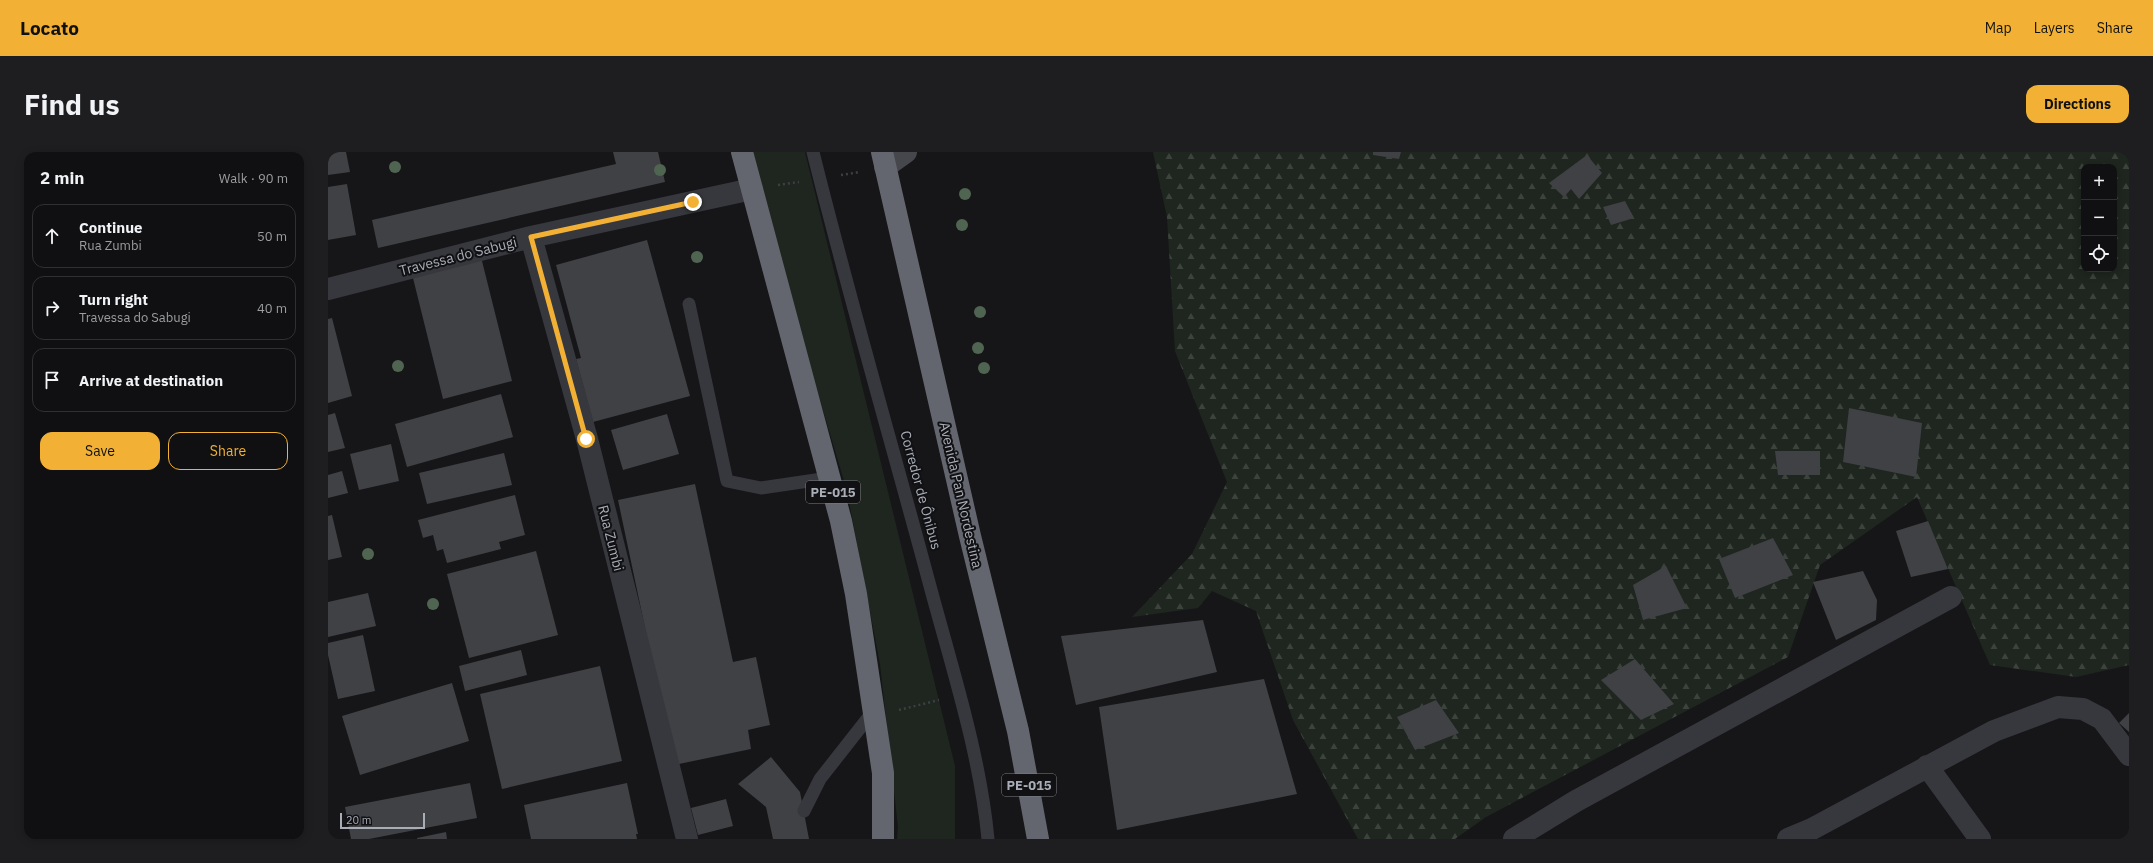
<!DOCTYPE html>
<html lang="en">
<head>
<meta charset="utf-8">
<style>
  :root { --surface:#101012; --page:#1e1e20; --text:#f1f3f6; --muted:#9c9d9f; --line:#303032; --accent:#f2b134 }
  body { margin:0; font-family:"IBM Plex Sans",sans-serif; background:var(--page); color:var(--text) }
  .controls { position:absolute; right:12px; top:12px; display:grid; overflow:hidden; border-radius:8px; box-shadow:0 2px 10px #0003 }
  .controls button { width:36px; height:36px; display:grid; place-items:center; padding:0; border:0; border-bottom:1px solid var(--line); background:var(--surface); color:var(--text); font:20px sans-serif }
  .scale { position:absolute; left:12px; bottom:10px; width:85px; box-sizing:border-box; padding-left:4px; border:2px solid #a8adb8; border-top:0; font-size:11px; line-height:14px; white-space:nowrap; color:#a8adb8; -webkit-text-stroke:3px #111113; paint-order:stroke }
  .stop { position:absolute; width:12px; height:12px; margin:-9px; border:3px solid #f2b134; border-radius:50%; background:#fff }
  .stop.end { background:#f2b134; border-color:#fff; box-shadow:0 1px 4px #0008 }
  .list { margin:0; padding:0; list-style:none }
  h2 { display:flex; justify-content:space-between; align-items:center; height:52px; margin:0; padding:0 16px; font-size:17px }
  h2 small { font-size:13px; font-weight:400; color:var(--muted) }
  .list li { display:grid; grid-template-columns:26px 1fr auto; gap:12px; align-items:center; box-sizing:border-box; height:64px; margin:0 8px 8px; padding:0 8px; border:1px solid var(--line); border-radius:12px }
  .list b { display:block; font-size:15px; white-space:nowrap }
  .list p { margin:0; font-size:13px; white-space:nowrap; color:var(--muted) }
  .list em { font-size:13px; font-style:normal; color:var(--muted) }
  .actions { display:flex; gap:8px; padding:12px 16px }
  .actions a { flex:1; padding:9px 0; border:1px solid var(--accent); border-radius:12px; text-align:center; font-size:14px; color:var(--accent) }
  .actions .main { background:var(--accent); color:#111 }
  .icon { flex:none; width:22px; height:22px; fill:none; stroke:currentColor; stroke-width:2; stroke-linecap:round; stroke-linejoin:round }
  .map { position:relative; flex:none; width:1801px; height:687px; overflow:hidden; border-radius:12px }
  header { display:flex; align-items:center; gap:24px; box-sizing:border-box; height:56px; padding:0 20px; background:var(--accent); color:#111 }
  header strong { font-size:19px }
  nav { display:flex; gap:22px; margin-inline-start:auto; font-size:14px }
  .intro { display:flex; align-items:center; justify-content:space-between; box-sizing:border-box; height:96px; padding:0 24px }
  h1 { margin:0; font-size:28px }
  .button { padding:10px 18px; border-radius:12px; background:var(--accent); color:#111; font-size:14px; font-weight:700 }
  main { display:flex; gap:24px; padding:0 24px }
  aside { flex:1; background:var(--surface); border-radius:12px; box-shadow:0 2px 10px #0003 }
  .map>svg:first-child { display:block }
</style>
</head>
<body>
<header>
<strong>Locato</strong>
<nav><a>Map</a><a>Layers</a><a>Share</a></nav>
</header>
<div class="intro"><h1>Find us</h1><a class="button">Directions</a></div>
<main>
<aside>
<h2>2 min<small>Walk · 90 m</small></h2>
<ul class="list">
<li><svg class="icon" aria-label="ahead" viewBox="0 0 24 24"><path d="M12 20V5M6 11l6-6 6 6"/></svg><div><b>Continue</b><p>Rua Zumbi</p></div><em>50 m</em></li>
<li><svg class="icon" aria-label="right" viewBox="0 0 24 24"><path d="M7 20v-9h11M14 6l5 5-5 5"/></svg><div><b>Turn right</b><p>Travessa do Sabugi</p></div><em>40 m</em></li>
<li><svg class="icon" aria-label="arrive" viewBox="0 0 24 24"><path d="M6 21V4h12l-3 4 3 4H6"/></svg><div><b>Arrive at destination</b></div></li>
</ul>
<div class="actions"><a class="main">Save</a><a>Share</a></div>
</aside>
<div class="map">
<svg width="1801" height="687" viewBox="0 0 1801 687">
  <defs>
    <pattern id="forest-firs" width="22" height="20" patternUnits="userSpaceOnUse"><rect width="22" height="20" fill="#1e261f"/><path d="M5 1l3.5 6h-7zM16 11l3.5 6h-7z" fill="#3c433d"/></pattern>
  </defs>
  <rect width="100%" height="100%" fill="#161618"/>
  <path fill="#1e261f" d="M425,0H477L627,614V687H569L570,675L552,512L519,339L469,171Z"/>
  <path fill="url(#forest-firs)" fill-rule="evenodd" d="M825,0H1801V513L1748,525L1662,513L1589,345L1492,413L1460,505L1158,665L1127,687H1030L965,568L928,459L884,439L870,456L804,465L864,402L899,330L847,199L839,65ZM1756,15H1786V117H1756Z"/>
  <path fill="#404145" d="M0,0H18L22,20L0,23Z
    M285,0H330L337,30L50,96L44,68L288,12Z
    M1045,0H1073L1071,7L1045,3Z
    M1259,3L1274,21L1251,47L1243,37L1236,45L1221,31Z
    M19,32L28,83L0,88V35Z
    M1297,49L1306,66L1283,73L1275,55Z
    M319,88L362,244L265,270L248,207L253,206L228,113Z
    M153,105L184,229L115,247L84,122Z
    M4,166L24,244L0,251V167Z
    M173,242L185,285L79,315L67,272Z
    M1521,256L1594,271L1588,325L1515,310Z
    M7,261L17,296L0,300V263Z
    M339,262L351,302L295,318L283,278Z
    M63,292L71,329L31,338L22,302Z
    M1447,299H1492V323H1450Z
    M176,301L184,333L99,352L91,321Z
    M14,319L20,341L0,346V323Z
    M367,332L405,510L428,505L442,573L420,578L423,597L346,613L290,348Z
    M187,343L197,383L171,390L173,397L119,411L115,397L109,399L105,383L95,386L90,368Z
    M4,363L14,405L0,408V364Z
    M1600,369L1620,417L1583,425L1568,379Z
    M1445,386L1465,423L1407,446L1391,407Z
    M208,399L230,483L141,506L119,422Z
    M1338,414L1359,456L1315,468L1305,433Z
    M1535,419L1549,448L1548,468L1508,488L1485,430Z
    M40,441L48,474L0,485V450Z
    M875,468L889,520L748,553L733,484Z
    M35,483L47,539L10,547L0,503V491Z
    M193,498L199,523L137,539L131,514Z
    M1307,507L1346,552L1313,568L1273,528Z
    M272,514L294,609L174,637L152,542Z
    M936,527L969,642L789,678L771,555Z
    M124,531L141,589L32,623L14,564Z
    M1108,548L1131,581L1087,598L1069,565Z
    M1801,561V580L1791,571Z
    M443,605L472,640L481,687H445L438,655L410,632Z
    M142,631L149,666L41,687H23L17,655Z
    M299,631L310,682H308L309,687H203L196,653Z
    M398,647L405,674L370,683L363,656Z
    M118,680L119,687H89V686Z"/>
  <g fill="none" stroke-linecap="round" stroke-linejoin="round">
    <path stroke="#3d3f44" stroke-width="2.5" stroke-dasharray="2 3" stroke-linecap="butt" d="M513,23L532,20
      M450,33L471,30
      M571,558L611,548"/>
    <path stroke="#37383d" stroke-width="13" d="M485,0C521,145 563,289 602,434C624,516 652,602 660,687
      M361,152L399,329L433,336L501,326
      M476,659L492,627L547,557"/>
    <path stroke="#37383d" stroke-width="22" d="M203,85L259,287L359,687
      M0,137L203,85L424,37
      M1599,614L1652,687
      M1186,687L1248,649L1623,445
      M1460,687L1484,677L1666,579L1730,555L1755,557L1774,567L1801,603"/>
    <path stroke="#45474d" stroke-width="22" d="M557,15L578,0"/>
    <path stroke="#63666e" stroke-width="22" d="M414,0L513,369L528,442L555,621V687
      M554,0L642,384L690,579L710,687"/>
  </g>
  <g fill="#506452">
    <circle cx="67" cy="15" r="6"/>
    <circle cx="332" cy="18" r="6"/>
    <circle cx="637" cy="42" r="6"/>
    <circle cx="634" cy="73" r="6"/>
    <circle cx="369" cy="105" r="6"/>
    <circle cx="652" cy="160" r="6"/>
    <circle cx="650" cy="196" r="6"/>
    <circle cx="70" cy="214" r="6"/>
    <circle cx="656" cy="216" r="6"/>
    <circle cx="40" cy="402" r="6"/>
    <circle cx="105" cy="452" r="6"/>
  </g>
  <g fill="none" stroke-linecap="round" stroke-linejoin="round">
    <path stroke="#f2b134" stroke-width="5" d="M258,287L203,85L365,50"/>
  </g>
  <g text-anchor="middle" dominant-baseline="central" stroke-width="4" stroke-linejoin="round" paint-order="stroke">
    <g fill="#111113" stroke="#7b7e86" stroke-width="1">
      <rect x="478" y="329" width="54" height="22" rx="3"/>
      <rect x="674" y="622" width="54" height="22" rx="3"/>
    </g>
    <g font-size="13" font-weight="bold" fill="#a8adb8">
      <text x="505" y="340">PE-015</text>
      <text x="701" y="633">PE-015</text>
    </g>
    <g font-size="14" fill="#a8adb8" stroke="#111113">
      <text transform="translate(130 104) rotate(-14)">Travessa do Sabugi</text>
      <text transform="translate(593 338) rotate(75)">Corredor de Ônibus</text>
      <text transform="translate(633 343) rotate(77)">Avenida Pan Nordestina</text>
      <text transform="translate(283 386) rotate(76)">Rua Zumbi</text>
    </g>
  </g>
</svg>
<div class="controls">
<button>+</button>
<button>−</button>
<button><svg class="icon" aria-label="locate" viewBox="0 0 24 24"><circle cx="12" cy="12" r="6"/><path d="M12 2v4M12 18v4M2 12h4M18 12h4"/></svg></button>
</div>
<div class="scale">20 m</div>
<div class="stop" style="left:258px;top:287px"></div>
<div class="stop end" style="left:365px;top:50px"></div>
</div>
</main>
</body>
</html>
